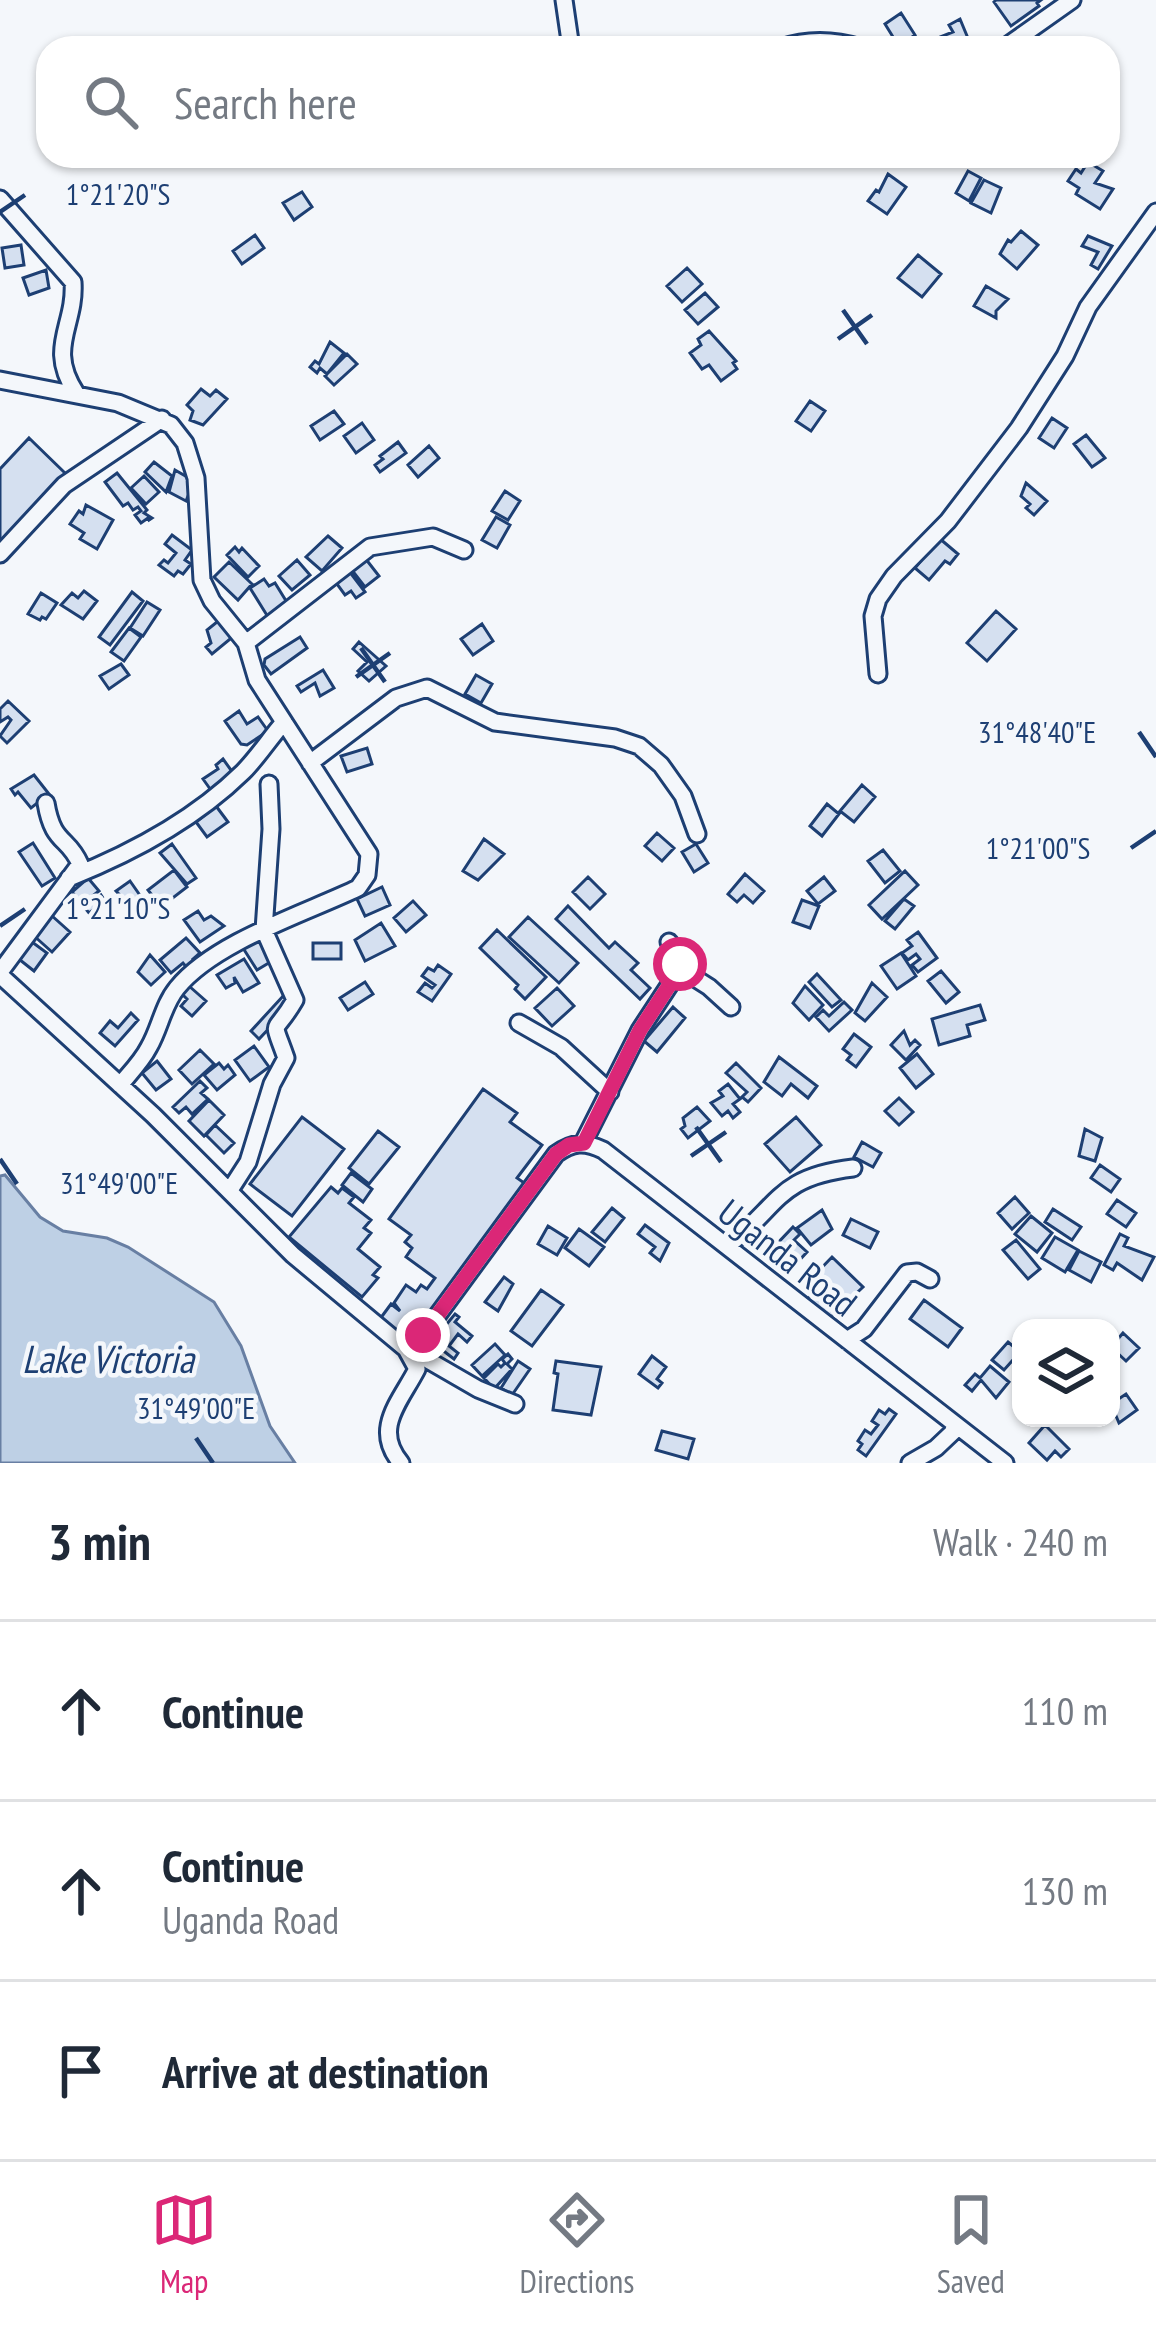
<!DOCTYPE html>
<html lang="en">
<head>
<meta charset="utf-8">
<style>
  :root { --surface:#fff; --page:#f2f2f3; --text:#1f2937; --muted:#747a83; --line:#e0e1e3; --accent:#db2777 }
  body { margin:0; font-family:"PT Sans Narrow",sans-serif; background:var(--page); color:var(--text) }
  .controls { position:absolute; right:36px; bottom:36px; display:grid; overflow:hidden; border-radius:24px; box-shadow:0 3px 9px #0004 }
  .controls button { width:108px; height:108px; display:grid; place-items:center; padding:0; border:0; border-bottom:3px solid var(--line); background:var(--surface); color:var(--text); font:60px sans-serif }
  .stop { position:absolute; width:36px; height:36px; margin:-27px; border:9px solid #db2777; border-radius:50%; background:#fff }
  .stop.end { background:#db2777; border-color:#fff; box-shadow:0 3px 12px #0008 }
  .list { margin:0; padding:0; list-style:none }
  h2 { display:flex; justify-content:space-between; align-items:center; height:156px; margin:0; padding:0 48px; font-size:51px }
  h2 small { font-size:39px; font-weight:400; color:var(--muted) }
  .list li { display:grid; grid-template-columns:78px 1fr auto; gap:36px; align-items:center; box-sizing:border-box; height:180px; padding:0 48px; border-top:3px solid var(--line) }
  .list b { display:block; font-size:45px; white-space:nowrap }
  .list p { margin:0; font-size:39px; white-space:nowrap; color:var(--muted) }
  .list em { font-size:39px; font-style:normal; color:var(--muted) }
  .icon { flex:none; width:66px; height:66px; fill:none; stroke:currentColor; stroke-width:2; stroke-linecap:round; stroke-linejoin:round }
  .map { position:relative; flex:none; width:1156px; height:1463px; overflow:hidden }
  .search { position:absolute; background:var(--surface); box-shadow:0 3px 9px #0004; left:36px; right:36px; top:36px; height:132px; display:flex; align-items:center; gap:30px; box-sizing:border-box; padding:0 42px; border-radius:36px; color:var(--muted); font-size:45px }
  .sheet { height:696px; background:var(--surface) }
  nav { display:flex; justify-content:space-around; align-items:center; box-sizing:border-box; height:168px; border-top:3px solid var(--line); background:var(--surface); font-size:33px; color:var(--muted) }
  nav a { display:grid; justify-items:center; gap:6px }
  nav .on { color:var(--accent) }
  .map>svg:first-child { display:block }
</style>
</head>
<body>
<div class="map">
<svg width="1156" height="1463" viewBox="0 0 1156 1463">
  <rect width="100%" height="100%" fill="#f4f7fb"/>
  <path fill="#bed0e5" stroke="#687fa3" stroke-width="3" d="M5,1175L40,1217L63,1231L107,1238L128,1247L214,1302L241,1346L270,1426L295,1463H0V1176Z"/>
  <path fill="#d5e0f0" stroke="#1d3f73" stroke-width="3" d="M996,0H1041L1037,3L1039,6L1011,26L994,2Z
    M901,13L915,35L909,39L913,44L907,48L898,45L885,24Z
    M960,19L972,48H934L930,41L953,32L949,25Z
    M1088,162L1103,171L1095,183L1113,189L1100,209L1076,194L1079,188L1068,181L1076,169L1081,173Z
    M968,171L981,178L969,201L956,193Z
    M888,174L906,187L887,214L868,201L876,190L879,192Z
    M984,180L1001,188L991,213L971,203Z
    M302,192L312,207L294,220L283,203Z
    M1021,231L1038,245L1017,269L1000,254L1008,240L1011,242Z
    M255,235L264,248L242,264L233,251Z
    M1088,236L1112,246L1098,269L1091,265L1098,252L1082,246Z
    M21,245L24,265L5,268L2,248Z
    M918,255L941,274L922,297L898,278Z
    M687,268L702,284L682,302L667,286Z
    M46,270L49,288L29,295L23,278Z
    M986,286L1008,299L996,311V318L974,306Z
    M705,293L718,307L698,324L685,310Z
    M709,331L736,361L733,363L737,369L721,381L709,365L702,369L690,353L701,345L698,339Z
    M330,342L344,353L327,374L320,368L317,373L310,367L315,361L319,364Z
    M347,354L357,364L334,385L325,376Z
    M201,389L210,396L216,390L227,399L203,425L190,420L193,411L187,405Z
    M810,401L825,411L811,431L796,421Z
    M334,411L344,424L320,440L311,426Z
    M1052,418L1067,428L1054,448L1039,438Z
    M362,423L374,440L356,453L344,436Z
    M1086,435L1105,458L1092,467L1074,444Z
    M29,438L66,474L0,544V469Z
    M398,442L406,453L380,472L375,465L383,459L380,456Z
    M429,446L439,458L418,477L408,465Z
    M154,462L172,476L166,492L145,472Z
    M175,470L194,481L186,501L169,492Z
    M117,473L147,510L144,513L152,518L149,520L148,518L141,523L135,515L141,511L138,507L133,510L128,503L123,506L105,482Z
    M144,476L159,492L146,504L131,488Z
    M1026,483L1047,501L1034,515L1026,508L1030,504L1021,496Z
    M505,491L520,501L508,520L492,511Z
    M86,505L113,520L97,549L80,539L84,533L70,524L79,511L83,514Z
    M496,517L510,525L497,548L482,540Z
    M172,535L192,550L185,560L191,564L183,574L178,571L174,576L159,565L164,560L168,563L176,553L165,544Z
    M328,536L342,548L322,571L306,557Z
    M939,538L958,554L950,564L945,561L929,580L915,568Z
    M235,547L239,552L242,548L259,566L248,577L227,555Z
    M365,558L379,576L365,587L351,569Z
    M297,560L310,575L292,590L279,576Z
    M229,562L252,584L238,600L214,577Z
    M349,571L365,592L356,598L351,591L345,595L334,580Z
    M264,579L269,586L275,583L288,604L268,617L250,588Z
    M84,591L97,601L83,619L61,605L72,593L78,598Z
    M132,592L143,601L110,645L99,637Z
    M41,593L57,603L46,619L42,617L40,620L28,614Z
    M147,602L160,610L143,636L130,628Z
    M996,611L1016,629L987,661L967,643Z
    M222,618L235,635L212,654L206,647L211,643L207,630Z
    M482,624L493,641L473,655L461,639Z
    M129,628L141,637L124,661L111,652Z
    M300,637L307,648L271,674L264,665L265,659Z
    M359,642L386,666L369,681L358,671L367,662L353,649Z
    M121,664L129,675L109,689L100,676Z
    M323,670L334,688L320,696L315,683L301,692L297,686Z
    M476,675L492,684L481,703L465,694Z
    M8,701L29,721L7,743L0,736L11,720L8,717L0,722V709Z
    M239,711L247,724L258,717L268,731L247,745L241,744L225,721Z
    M367,748L372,764L347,772L341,756Z
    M223,759L236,777L213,793L203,779L218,769L216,765Z
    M34,775L49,794L31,808L18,792L15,795L11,789Z
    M862,785L875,797L854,822L840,811Z
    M827,804L839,814L822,836L810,826Z
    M216,806L228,822L207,837L196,822Z
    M657,833L674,848L662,861L645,846Z
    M484,839L504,854L478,880L463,871Z
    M33,843L55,878L42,886L19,852Z
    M172,844L196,878L187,884L160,853Z
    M696,844L708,863L694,872L682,852Z
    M883,850L900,871L885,883L868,861Z
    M174,870L187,887L161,907L148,890Z
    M905,871L918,885L882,919L869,905Z
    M745,874L764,891L753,903L744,895L737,902L728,894Z
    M588,877L605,894L590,909L573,892Z
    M824,877L835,891L818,904L807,891Z
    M88,878L99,891L91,897L94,901L101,895L105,901L89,913L72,892Z
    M130,881L146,904L136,912L116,891Z
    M382,887L390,905L365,916L357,899Z
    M904,899L914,906L895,929L885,921Z
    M802,900L819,906L810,928L793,922Z
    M413,901L426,915L406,932L394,918Z
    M568,906L609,948L615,942L638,963L631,970L650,988L640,999L556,919Z
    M198,911L204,920L211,916L224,926L200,942L184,920Z
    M51,915L70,932L52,952L33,935Z
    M528,917L578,963L559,983L509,937Z
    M381,923L395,946L365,961L355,940Z
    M497,930L546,977L525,999L515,989L518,985L480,948Z
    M918,932L937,958L918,972L912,965L920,959L916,954L908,960L902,953L912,946L907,940Z
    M186,938L200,953L193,959L197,963L189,970L183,963L171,973L160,960Z
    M28,939L47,953L34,971L15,956Z
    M258,939L272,961L257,970L243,948Z
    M313,943H341V959H313Z
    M901,953L916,976L897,989L881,966Z
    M150,955L165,972L151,985L138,972Z
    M244,959L259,983L243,992L234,977L235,983L226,988L217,975Z
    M438,965L451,974L432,1001L418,992L425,983L432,988L435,985L422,976L428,968L434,971Z
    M941,971L959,992L946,1003L928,981Z
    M817,974L841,1000L832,1007L809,982Z
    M365,982L373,994L348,1010L340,998Z
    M872,983L887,997L865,1021L855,1013Z
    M189,986L206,1001L192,1016L181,1006L187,999L182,994Z
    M805,986L823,1005L809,1020L793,1003Z
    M557,988L574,1006L552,1026L535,1008Z
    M284,995L293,1003L259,1039L251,1031Z
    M844,1002L852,1010L829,1031L816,1017L823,1010L829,1016Z
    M980,1005L985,1020L967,1025L970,1036L939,1045L932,1019Z
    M673,1007L685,1018L657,1052L644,1041Z
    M131,1013L138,1020L115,1046L100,1033L110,1021L118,1028Z
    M904,1031L910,1045L915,1040L920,1045L906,1060L891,1045Z
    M854,1034L871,1047L856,1067L847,1060L851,1055L843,1049Z
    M254,1046L269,1067L250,1081L235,1060Z
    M200,1050L214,1064L192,1084L179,1070Z
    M917,1054L933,1074L916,1088L900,1068Z
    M779,1057L817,1086L808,1098L791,1084L782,1096L764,1082Z
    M157,1061L171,1079L156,1090L142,1073Z
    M219,1063L224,1069L228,1065L235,1075L217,1090L204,1075Z
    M736,1063L761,1088L748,1102L742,1097L747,1092L726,1073Z
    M200,1081L207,1088L201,1093L208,1099L192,1114L186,1107L179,1113L173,1107Z
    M728,1084L740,1099L733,1104L740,1112L733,1118L728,1111L722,1116L711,1103L723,1096L719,1091Z
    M483,1089L517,1113L510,1122L542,1145L517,1178L530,1187L429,1325L416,1315L411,1323L421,1330L409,1347L377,1323L391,1304L400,1311L394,1303L406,1285L416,1292L421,1285L427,1289L435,1278L406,1257L412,1248L405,1242L411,1235L389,1219Z
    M899,1098L913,1112L899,1125L885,1111Z
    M209,1100L224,1115L204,1136L189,1121Z
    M697,1107L710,1121L688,1138L681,1129L685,1126L683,1118Z
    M302,1117L344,1149L292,1216L250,1184Z
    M796,1117L821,1145L790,1172L765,1144Z
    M215,1125L234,1143L224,1153L206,1135Z
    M1085,1129L1102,1138L1095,1161L1079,1156Z
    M378,1131L399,1147L369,1184L349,1168Z
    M862,1142L881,1153L873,1167L854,1157Z
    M1100,1165L1120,1179L1111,1192L1091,1178Z
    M351,1173L372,1189L363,1202L342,1185Z
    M331,1187L338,1193L342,1188L354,1197L349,1203L371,1220L364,1228L371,1233L358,1249L380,1267L373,1275L378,1278L362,1297L289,1237Z
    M1015,1197L1029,1213L1012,1229L998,1213Z
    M1117,1200L1136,1213L1126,1227L1107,1214Z
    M612,1208L624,1218L605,1242L592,1232Z
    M1053,1209L1081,1227L1072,1240L1045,1222Z
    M822,1210L832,1229L811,1245L797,1228Z
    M1031,1216L1052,1233L1037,1252L1015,1234Z
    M851,1219L878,1232L870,1248L843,1235Z
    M645,1225L669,1243L660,1261L650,1253L655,1247L638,1234Z
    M548,1226L567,1238L557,1255L538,1244Z
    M793,1227L800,1234L794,1240L807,1252L793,1267L773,1248Z
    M579,1229L604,1247L589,1266L565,1248Z
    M1120,1234L1128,1238L1124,1246L1154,1257L1142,1280L1117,1263L1113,1270L1104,1265Z
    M1055,1237L1078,1250L1065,1272L1042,1258Z
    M1016,1240L1040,1269L1028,1279L1003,1250Z
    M1079,1251L1101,1262L1091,1282L1069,1270Z
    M832,1257L863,1287L829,1319L808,1299L815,1291L807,1283Z
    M504,1277L513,1284L498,1311L485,1302Z
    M541,1290L563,1305L532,1346L511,1331Z
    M924,1300L962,1328L948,1347L910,1319Z
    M455,1314L459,1317L455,1322L472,1336L467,1342L458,1334L449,1346L458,1353L454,1359L432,1342Z
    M1123,1333L1139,1348L1126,1361L1111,1347Z
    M1008,1342L1020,1352L1004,1370L992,1360Z
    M495,1344L505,1355L482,1376L472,1365Z
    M508,1354L512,1359L507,1364L512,1369L494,1389L484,1378L498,1364L501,1367L505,1363L502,1359Z
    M652,1356L666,1367L657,1379L662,1383L658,1388L639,1374Z
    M518,1361L530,1369L512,1395L501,1388Z
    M556,1361L601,1367L591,1415L553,1410L558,1374L554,1373Z
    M990,1366L1009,1382L996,1398L981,1380L972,1391L965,1385L975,1374L980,1378Z
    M1126,1394L1137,1410L1119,1423L1111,1404Z
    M889,1409L896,1414L866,1456L858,1450L862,1444L858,1441L865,1430L871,1434L878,1425L872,1421L879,1410L885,1414Z
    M1045,1425L1069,1449L1061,1457L1055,1451L1047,1460L1029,1443Z
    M662,1431L694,1439L688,1459L656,1450Z"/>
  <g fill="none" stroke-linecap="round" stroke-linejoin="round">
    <g stroke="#1d3f73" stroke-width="21">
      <path id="minor" d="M564,0L571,48
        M781,48C807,39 835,40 861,48
        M1004,48L1072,0
        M0,199L73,282C76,326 46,347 76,393
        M0,380L118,403L171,425L185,443L196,478L202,580L212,601L246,643L257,680L369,854L367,875L358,888C306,913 214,942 177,988C163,1005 160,1028 149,1047C142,1061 130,1073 120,1085
        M0,554L64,485L162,419
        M246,643L370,547L433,537L464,550
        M878,674L873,616L878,599L894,576L948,521L1019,428L1065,356L1088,307L1156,212
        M310,763L396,698L427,688L495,722L615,738L639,746L661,765L683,796L697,834
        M69,878C132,853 194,820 243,772C258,757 270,738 284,722
        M679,968L709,987L731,1007
        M0,972L80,864C68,836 53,845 46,803
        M0,975L153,1115L293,1255L406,1349L417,1369C400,1402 372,1429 401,1463
        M519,1023L561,1047L610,1092
        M583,1143L640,1030L678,972V956L669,942
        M230,1190L248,1162L272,1084L286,1058C271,1015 273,1038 295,1000L264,930L271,829L269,784
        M727,1246C779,1207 776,1177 853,1168
        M847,1340L864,1329L907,1273L917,1272L930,1279
        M414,1352L478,1389L515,1404
        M413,1359L423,1335L556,1154C573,1142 584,1141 603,1150L1005,1463
        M910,1463L936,1448L955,1430L952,1422"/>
    </g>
    <use href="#minor" stroke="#f4f7fb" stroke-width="15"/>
  </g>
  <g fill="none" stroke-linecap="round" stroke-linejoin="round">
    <path stroke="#db2777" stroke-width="15" d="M423,1335L556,1154L569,1145L584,1143L640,1030L678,972L680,964"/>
  </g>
  <path fill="none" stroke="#1d3f73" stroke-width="4.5" d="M0,212L25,195M843,310L867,344M838,339L872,315M361,648L385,682M356,677L390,653M1139,732L1156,757M1131,848L1156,831M0,926L25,909M696,1127L721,1162M691,1156L726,1132M0,1159L17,1184M196,1438L213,1463"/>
  <g text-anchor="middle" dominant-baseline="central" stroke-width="9" stroke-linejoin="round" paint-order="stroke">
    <g font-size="36" fill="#1d3f73" stroke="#f4f7fb">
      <text transform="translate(788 1257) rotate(38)">Uganda Road</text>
    </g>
    <g font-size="39" font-style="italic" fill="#1d3f73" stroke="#f4f7fb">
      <text x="108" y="1358">Lake Victoria</text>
    </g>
  </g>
  <g font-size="30" text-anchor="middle" fill="#1d3f73" stroke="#f4f7fb" stroke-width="9" stroke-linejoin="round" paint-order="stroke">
    <text x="118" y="205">1°21'20"S</text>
    <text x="1037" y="743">31°48'40"E</text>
    <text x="1038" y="859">1°21'00"S</text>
    <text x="118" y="919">1°21'10"S</text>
    <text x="119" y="1194">31°49'00"E</text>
    <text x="196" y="1419">31°49'00"E</text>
  </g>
</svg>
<div class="controls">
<button><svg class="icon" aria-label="layers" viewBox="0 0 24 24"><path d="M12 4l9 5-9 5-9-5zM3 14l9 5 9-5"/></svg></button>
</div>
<div class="stop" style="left:680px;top:964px"></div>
<div class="stop end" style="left:423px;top:1335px"></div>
<div class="search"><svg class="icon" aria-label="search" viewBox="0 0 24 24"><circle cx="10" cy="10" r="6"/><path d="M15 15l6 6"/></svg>Search here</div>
</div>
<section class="sheet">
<h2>3 min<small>Walk · 240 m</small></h2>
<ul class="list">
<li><svg class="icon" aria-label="ahead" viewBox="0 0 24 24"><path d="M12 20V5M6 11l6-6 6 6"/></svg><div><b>Continue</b></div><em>110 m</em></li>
<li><svg class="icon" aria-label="ahead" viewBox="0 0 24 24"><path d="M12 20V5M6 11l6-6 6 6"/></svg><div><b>Continue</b><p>Uganda Road</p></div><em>130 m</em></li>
<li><svg class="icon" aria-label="arrive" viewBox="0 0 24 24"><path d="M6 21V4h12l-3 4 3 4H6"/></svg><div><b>Arrive at destination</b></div></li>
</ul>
</section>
<nav>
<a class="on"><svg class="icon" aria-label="map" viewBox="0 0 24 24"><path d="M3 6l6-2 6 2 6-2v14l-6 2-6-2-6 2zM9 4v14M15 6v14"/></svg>Map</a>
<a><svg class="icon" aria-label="directions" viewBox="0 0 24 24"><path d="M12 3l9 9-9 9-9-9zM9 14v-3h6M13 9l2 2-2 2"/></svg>Directions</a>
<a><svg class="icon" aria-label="saved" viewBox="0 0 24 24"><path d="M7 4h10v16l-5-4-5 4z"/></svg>Saved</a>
</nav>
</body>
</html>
